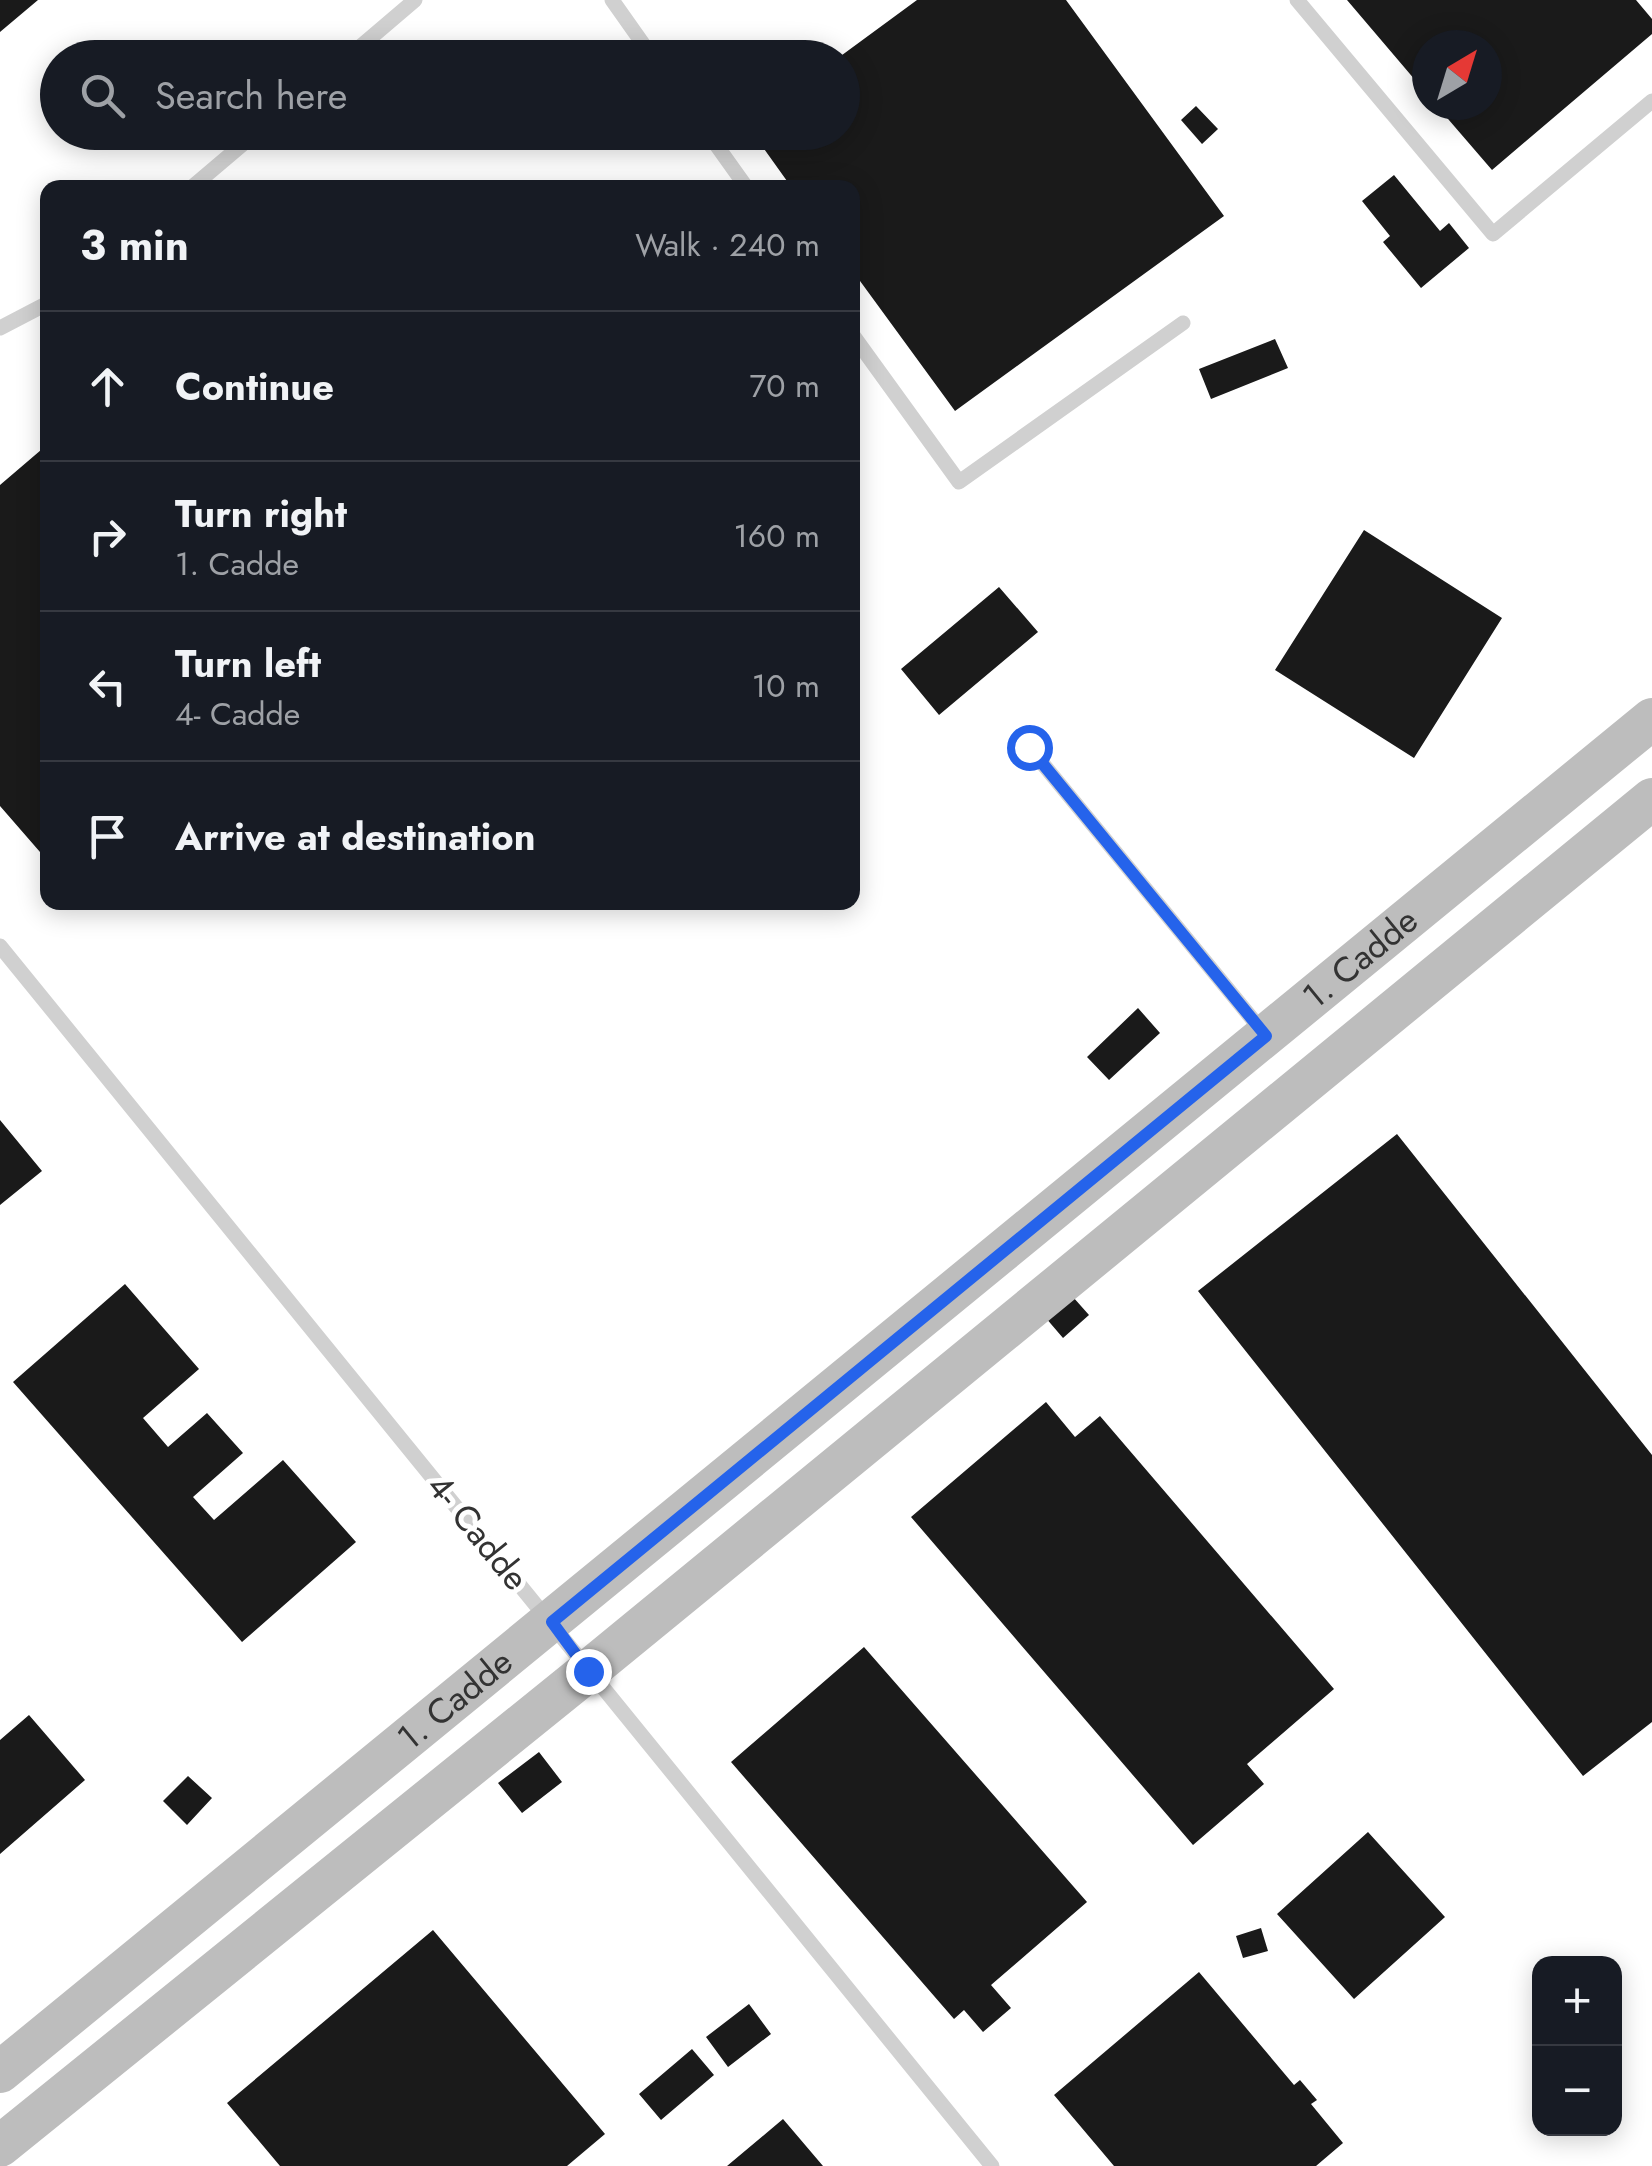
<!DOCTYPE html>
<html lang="en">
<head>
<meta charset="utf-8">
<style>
  :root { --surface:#171b24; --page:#20242c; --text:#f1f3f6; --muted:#9ea1a6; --line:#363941 }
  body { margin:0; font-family:Jost,sans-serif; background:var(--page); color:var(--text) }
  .controls { position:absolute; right:30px; bottom:30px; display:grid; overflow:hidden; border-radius:20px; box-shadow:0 5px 25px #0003 }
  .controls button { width:90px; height:90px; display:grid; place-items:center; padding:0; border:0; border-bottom:2px solid var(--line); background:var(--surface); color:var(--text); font:50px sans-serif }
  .compass { position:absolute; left:1412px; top:30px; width:90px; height:90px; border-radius:50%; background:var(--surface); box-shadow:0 5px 25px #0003; rotate:38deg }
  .stop { position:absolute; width:30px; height:30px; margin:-22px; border:8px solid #2563eb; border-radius:50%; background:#fff }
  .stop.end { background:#2563eb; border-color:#fff; box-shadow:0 2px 10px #0008 }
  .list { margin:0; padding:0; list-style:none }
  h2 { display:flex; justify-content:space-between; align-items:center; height:130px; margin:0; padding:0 40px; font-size:42px }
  h2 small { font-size:32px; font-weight:400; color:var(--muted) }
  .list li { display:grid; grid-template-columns:65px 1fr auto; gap:30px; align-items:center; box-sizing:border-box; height:150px; padding:0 40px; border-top:2px solid var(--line) }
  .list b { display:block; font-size:38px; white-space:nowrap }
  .list p { margin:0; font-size:32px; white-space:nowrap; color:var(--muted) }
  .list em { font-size:32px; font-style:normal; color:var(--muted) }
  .icon { flex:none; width:55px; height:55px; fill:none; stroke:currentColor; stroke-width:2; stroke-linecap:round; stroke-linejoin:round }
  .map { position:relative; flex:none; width:1652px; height:2166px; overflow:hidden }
  .search { position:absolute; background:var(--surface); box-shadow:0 5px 25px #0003; left:40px; top:40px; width:820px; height:110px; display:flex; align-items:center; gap:25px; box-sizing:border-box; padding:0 35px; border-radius:55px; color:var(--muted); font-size:38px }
  .panel { position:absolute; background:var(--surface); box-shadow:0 5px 25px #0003; left:40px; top:180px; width:820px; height:730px; border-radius:20px }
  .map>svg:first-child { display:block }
</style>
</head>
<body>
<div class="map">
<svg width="1652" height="2166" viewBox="0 0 1652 2166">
  <rect width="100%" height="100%" fill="#fff"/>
  <path fill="#1a1a1a" d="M0,0H38L0,32Z
    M917,0H1066L1224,216L955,411L852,270V188H792L752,132H842V58H838Z
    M1347,0H1636L1652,19V34L1492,170L1436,105H1487V45H1427V94Z
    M1196,106L1218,129L1202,144L1181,120Z
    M1394,175L1440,231L1449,223L1469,248L1421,288L1383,242L1390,236L1362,201Z
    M1275,339L1288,368L1211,399L1199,369Z
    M48,444V845L40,852L0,806V485Z
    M1364,530L1502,618L1414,758L1275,670Z
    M999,587L1038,632L939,715L901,669Z
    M1138,1008L1160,1033L1109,1080L1087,1057Z
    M0,1120L42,1171L0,1205Z
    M1397,1134L1652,1455V1722L1583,1776L1198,1291Z
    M125,1284L199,1369L143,1418L168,1447L207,1413L243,1453L193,1497L214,1520L283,1460L356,1542L242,1642L13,1382Z
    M1065,1288L1089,1315L1063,1338L1039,1310Z
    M1046,1402L1075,1437L1100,1416L1334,1689L1247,1764L1264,1784L1193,1845L911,1517Z
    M864,1647L1087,1902L991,1985L1011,2008L983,2032L964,2010L954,2019L731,1762Z
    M29,1715L85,1780L0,1854V1740Z
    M539,1752L562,1782L522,1813L498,1783Z
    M188,1776L212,1798L187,1825L163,1801Z
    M1368,1832L1445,1917L1354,1999L1277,1914Z
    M1261,1928L1268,1951L1243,1958L1236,1936Z
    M433,1930L605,2134L567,2166H280L227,2103Z
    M1199,1972L1294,2085L1300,2080L1317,2100L1311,2104L1343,2143L1316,2166H1114L1054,2095Z
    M749,2004L771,2034L728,2067L706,2037Z
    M692,2049L714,2075L661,2120L639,2094Z
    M783,2119L823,2166H727Z"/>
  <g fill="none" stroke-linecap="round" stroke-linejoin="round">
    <path stroke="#d0d0d0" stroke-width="15" d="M612,0L653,58
      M1297,0L1493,234L1652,101
      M347,58L415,0
      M707,132L747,188
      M191,188L257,132
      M0,328L48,303
      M852,334L959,482L1183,323
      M1029,747L1263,1032
      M0,946L992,2166"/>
    <g stroke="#bdbdbd" stroke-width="42">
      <path id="s1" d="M0,2072L1652,719"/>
      <path d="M0,2146L588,1671L1652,799"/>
    </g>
  </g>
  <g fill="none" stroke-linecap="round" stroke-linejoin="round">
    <path stroke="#2563eb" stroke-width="12" d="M588,1671L552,1622L1266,1036L1029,747"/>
  </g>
  <g text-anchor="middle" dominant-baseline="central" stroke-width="10" stroke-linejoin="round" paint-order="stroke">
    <g font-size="35" fill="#333" stroke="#fff">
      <text stroke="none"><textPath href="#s1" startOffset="1758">1. Cadde</textPath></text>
      <text transform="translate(478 1532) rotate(51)">4- Cadde</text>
      <text stroke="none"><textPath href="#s1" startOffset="588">1. Cadde</textPath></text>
    </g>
  </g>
</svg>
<div class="controls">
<button>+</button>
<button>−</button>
</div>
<svg class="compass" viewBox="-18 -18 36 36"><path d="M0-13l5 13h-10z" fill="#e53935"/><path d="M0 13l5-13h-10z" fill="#9ea1a6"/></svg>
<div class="stop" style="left:1029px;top:747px"></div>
<div class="stop end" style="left:588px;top:1671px"></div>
<div class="search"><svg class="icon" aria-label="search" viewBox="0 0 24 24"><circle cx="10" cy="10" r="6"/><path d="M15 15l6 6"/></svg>Search here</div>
<section class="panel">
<h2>3 min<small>Walk · 240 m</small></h2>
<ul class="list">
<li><svg class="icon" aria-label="ahead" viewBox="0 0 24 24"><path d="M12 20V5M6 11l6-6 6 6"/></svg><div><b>Continue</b></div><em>70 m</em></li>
<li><svg class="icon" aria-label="right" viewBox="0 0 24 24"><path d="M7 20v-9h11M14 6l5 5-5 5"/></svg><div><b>Turn right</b><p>1. Cadde</p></div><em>160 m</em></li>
<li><svg class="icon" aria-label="left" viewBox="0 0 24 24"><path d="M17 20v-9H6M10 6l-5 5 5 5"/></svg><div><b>Turn left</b><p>4- Cadde</p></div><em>10 m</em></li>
<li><svg class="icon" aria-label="arrive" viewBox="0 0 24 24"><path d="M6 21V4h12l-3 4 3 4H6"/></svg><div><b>Arrive at destination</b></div></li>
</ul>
</section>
</div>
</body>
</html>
